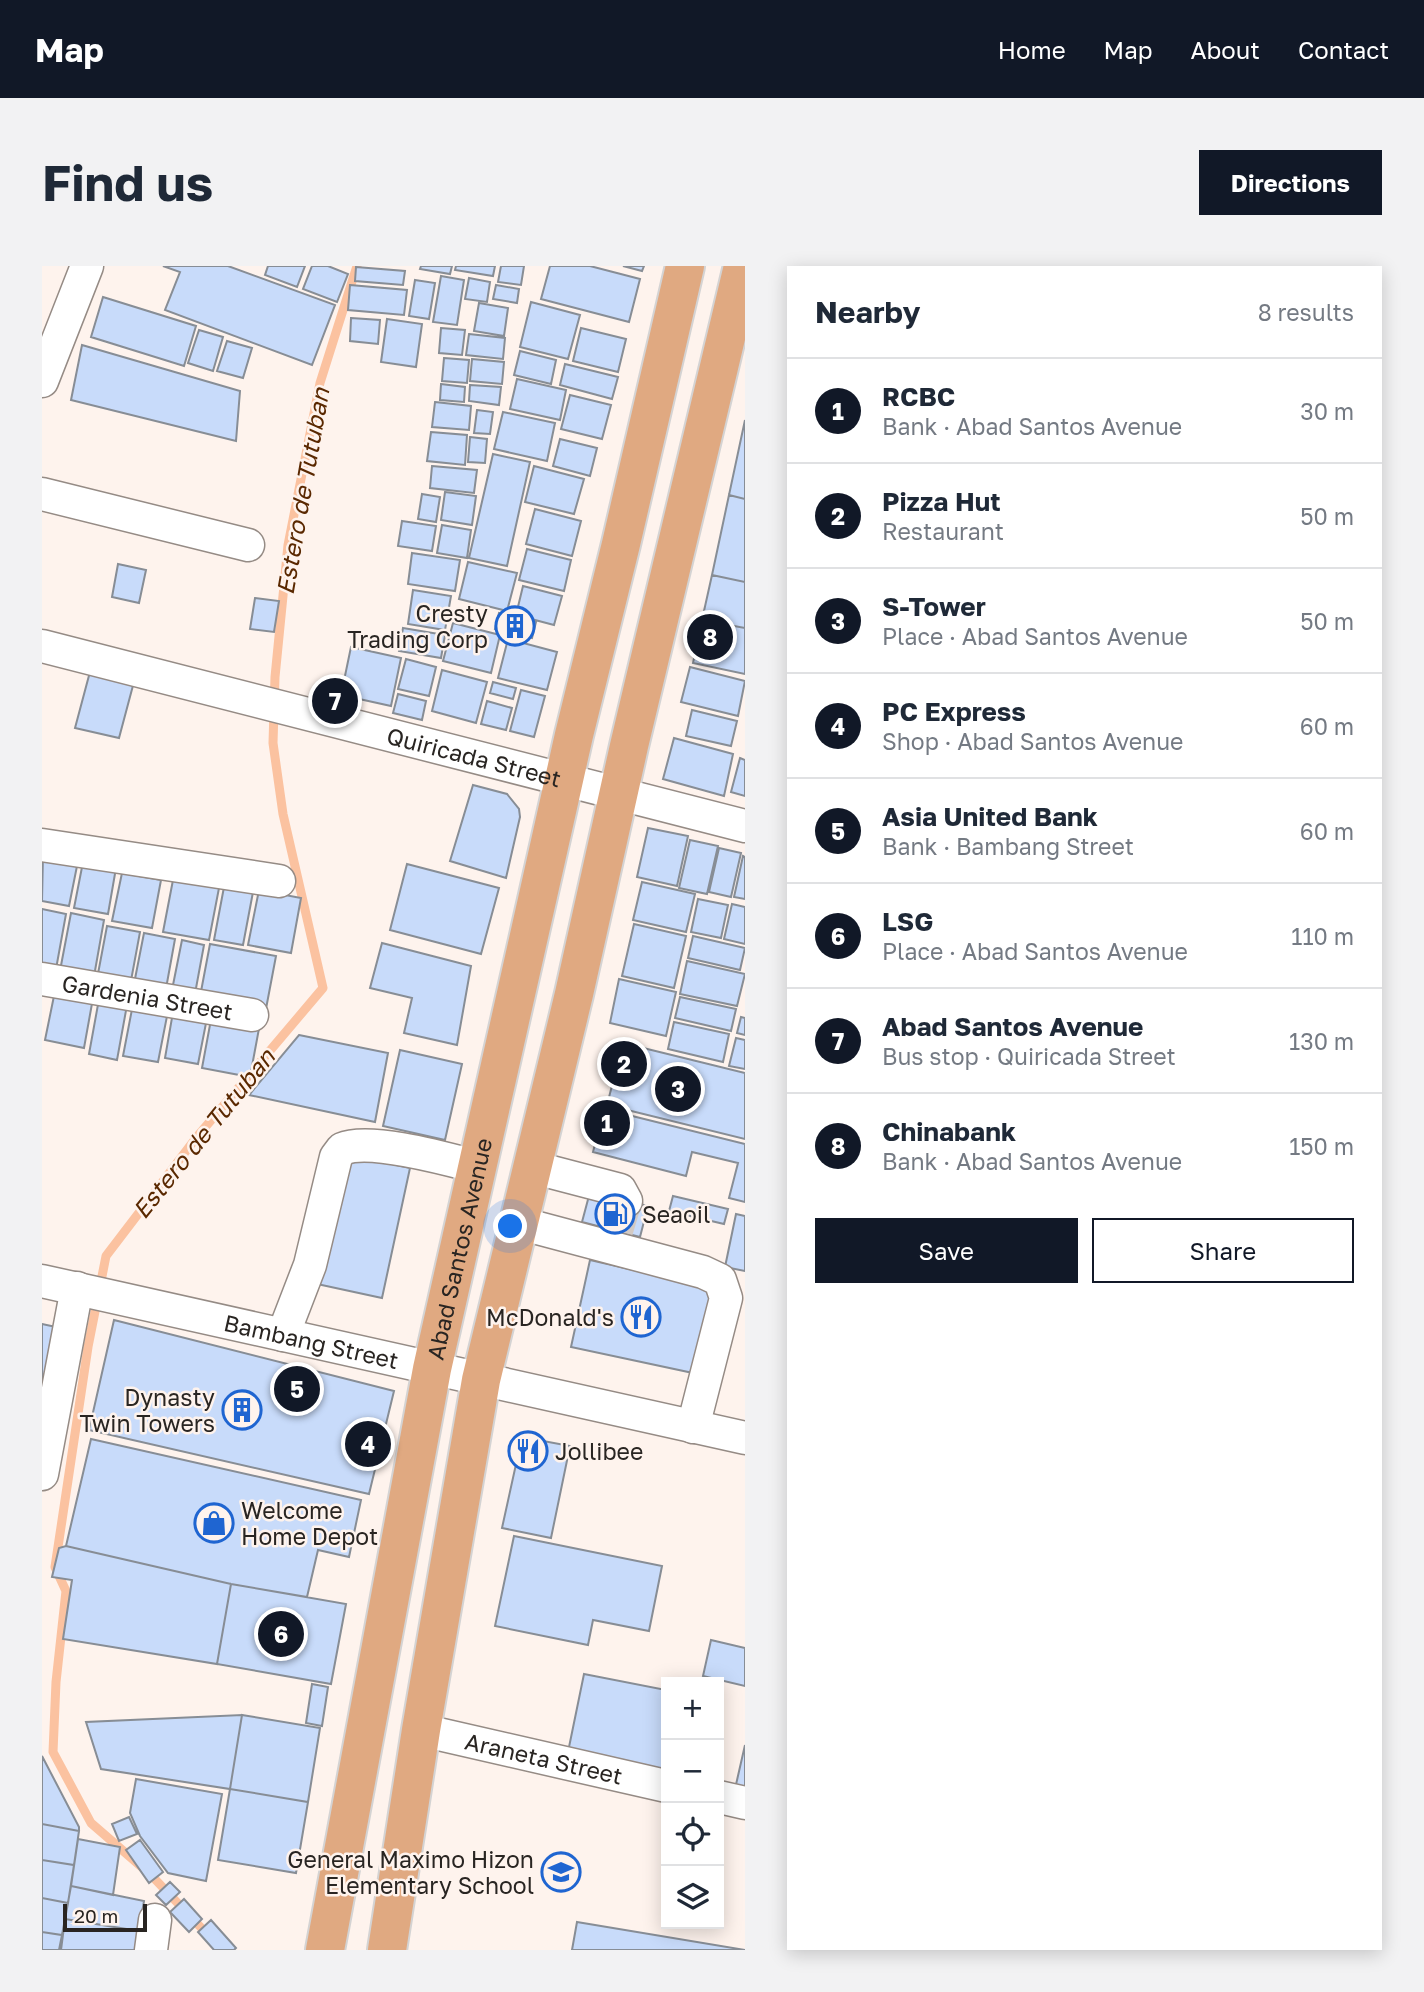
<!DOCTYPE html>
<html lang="en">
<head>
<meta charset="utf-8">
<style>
  :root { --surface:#fff; --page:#f2f2f3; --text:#1f2937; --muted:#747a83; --line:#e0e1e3; --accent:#111827 }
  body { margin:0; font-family:"Golos Text",sans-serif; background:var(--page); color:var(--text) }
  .controls { position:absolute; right:21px; bottom:21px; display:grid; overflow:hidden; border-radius:0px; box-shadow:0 4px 18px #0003 }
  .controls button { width:63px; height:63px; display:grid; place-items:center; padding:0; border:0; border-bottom:2px solid var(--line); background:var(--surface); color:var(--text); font:35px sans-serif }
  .scale { position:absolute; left:21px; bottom:18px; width:84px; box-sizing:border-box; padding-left:7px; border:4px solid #292522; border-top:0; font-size:19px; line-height:24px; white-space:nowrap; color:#292522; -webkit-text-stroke:5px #fef3ed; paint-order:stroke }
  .you { position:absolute; left:469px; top:961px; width:24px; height:24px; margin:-18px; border:5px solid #fff; border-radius:50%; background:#1a73e8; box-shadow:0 0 0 10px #1a73e833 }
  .badge { display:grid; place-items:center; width:46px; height:46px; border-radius:50%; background:var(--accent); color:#fff; font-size:23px; font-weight:700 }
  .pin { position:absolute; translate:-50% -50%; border:4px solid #fff; box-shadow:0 2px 7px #0006 }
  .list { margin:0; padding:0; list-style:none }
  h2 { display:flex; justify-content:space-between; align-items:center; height:91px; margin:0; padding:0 28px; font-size:30px }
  h2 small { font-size:23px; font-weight:400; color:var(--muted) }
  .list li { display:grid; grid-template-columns:46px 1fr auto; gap:21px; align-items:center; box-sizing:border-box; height:105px; padding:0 28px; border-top:2px solid var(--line) }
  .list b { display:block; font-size:26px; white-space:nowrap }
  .list p { margin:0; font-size:23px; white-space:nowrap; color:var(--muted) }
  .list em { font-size:23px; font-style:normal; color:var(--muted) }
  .actions { display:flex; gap:14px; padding:21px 28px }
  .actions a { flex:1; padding:16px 0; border:2px solid var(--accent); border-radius:0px; text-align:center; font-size:24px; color:var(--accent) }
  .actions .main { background:var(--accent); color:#fff }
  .icon { flex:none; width:38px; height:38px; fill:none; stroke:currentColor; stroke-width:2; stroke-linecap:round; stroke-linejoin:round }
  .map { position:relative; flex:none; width:703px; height:1684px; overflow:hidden; border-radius:0px }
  header { display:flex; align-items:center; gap:42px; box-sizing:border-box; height:98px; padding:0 35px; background:var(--accent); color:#fff }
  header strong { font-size:33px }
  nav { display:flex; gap:38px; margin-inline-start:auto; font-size:24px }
  .intro { display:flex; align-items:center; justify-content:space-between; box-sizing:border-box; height:168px; padding:0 42px }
  h1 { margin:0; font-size:49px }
  .button { padding:18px 32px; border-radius:0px; background:var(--accent); color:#fff; font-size:24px; font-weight:700 }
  main { display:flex; gap:42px; padding:0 42px }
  aside { flex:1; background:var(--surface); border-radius:0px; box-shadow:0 4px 18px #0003 }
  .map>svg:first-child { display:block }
</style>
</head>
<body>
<header>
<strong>Map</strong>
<nav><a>Home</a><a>Map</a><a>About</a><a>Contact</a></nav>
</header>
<div class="intro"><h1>Find us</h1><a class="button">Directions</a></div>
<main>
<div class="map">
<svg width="703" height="1684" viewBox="0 0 703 1684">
  <rect width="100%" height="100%" fill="#fef3ed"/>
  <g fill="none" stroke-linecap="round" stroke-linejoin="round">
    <path stroke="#fbc2a0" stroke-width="9" d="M166,1669L109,1609L49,1557L11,1486L14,1416L24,1325L13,1301L46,1081L64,990L154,872L281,722L241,548L231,477L233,411L246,279L278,117L315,0"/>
  </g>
  <path fill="#c8dbfa" stroke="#878d95" stroke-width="2" d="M121,0H186L293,39L270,99L123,44L138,6Z
    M226,0H263L255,21L223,9Z
    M270,0H286L306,8L295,36L261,23Z
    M379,0H410L408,8L378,3Z
    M414,0H453L451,10L413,4Z
    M459,0H482L479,19L456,16Z
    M508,0H548L598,13L587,56L499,33Z
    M581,0H602L600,5Z
    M314,1L363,5L361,19L313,15Z
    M399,10L422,14L415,59L391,56Z
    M427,12L448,16L445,36L423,33Z
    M373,14L393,17L387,53L367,50Z
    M308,19L365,24L362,49L306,44Z
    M454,19L477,23L475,37L451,33Z
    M61,31L154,60L142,100L49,71Z
    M489,36L538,49L526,93L478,81Z
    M437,37L466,42L462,70L432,65Z
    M309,52L338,54L336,78L308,75Z
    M345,53L380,58L374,101L339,96Z
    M399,62L423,64L420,89L397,87Z
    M539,62L584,73L576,106L531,95Z
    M157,64L181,71L171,105L146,97Z
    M427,68L463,72L461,93L424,89Z
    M185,75L210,82L201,112L175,105Z
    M40,79L198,125L194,175L29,134Z
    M478,85L514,94L509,118L472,109Z
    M402,92L427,94L425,117L400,115Z
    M430,93L462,96L460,118L428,115Z
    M523,98L576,111L570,133L518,119Z
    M475,113L524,124L518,154L468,143Z
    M399,118L423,121L422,136L398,134Z
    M428,119L459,121L457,139L427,135Z
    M528,129L569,139L560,173L519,163Z
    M393,136L429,140L427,164L390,161Z
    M435,144L451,146L448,168L432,167Z
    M461,146L513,157L505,195L452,183Z
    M703,154V233L687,229Z
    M389,166L425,169L423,199L385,195Z
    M428,171L445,173L443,197L426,196Z
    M518,173L555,182L548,210L511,200Z
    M451,188L488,196L465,300L427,292Z
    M390,200L435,204L432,227L388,222Z
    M492,200L542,213L532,248L483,236Z
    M403,226L434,230L430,259L399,254Z
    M380,228L398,231L394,256L376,253Z
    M687,229L703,233V316L670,309Z
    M493,243L539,255L530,290L484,278Z
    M360,255L394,260L390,285L356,280Z
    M400,259L429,264L425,292L395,287Z
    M485,283L529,294L522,325L477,314Z
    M370,287L418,294L413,325L366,318Z
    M426,296L475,307L465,345L417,333Z
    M76,298L104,304L97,337L70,331Z
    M670,309L703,316V362L660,354Z
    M481,320L520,330L512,359L474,349Z
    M371,324L409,330L403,364L366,358Z
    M213,332L237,335L232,366L208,363Z
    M457,347L494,356L490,372L453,363Z
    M660,354L703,362V408L651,397Z
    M411,357L458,369L449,407L401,395Z
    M361,362L403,369L399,392L357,385Z
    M466,373L515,386L505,424L456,412Z
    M309,381L359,392L349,440L299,429Z
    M364,393L394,401L387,430L356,423Z
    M648,401L703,415L696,450L639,436Z
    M49,402L93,412L77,472L33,462Z
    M400,404L445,416L434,457L390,445Z
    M451,416L474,422L471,433L448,427Z
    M479,424L503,430L492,471L468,465Z
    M356,428L384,435L380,454L351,447Z
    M445,435L470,442L464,464L439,458Z
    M650,444L695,455L689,480L644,470Z
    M632,472L691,488L682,530L621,513Z
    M698,492L703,494V530L689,526Z
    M431,519L465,528L477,543L478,551L464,612L408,595Z
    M606,562L646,570L635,620L595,611Z
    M648,574L676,580L665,628L637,622Z
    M677,582L699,587L689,631L667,626Z
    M1,588L36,595L27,640L0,635Z
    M701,590L703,591V633L692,631Z
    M41,596L74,602L66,648L32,642Z
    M365,598L457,622L439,688L348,664Z
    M80,607L119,614L110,662L70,655Z
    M131,614L177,622L167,674L121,666Z
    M600,616L653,628L644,666L591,654Z
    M182,621L211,626L201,679L172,674Z
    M217,624L259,632L249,687L206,679Z
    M656,633L686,639L679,672L649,666Z
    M690,638L703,641V678L682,673Z
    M0,643L24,648L14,703L0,700Z
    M29,647L62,654L51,716L17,710Z
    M592,658L644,670L632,722L580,710Z
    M65,660L98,666L88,720L55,713Z
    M102,667L133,673L123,728L91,723Z
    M651,670L703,682L698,704L646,692Z
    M140,674L162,679L152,733L129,729Z
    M340,677L429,700L415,779L362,767L370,732L328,722Z
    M168,678L234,690L223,748L157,736Z
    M645,695L703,708L695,740L638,728Z
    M577,713L634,726L624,770L568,757Z
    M13,725L51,732L42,782L3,774Z
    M638,731L694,743L689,765L633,752Z
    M57,733L85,739L75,794L47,788Z
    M91,738L126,745L116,796L81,790Z
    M131,746L165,752L156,798L123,792Z
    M170,748L218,757L208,811L160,802Z
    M699,751L703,752V769L695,767Z
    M632,756L687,768L681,796L626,783Z
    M257,769L346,787L333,856L207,829Z
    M694,772L703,774V803L687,800Z
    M581,777L703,807V873L565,839Z
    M358,784L420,798L403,874L341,860Z
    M562,843L703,878V936L687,932L696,897L650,886L644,910L551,886Z
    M304,888L368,902L340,1032L275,1018Z
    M548,926L606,940L598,971L540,956Z
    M631,930L686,943L682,958L627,945Z
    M694,948L703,950V1005L683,1001Z
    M548,994L670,1022L651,1107L529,1081Z
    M72,1054L352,1125L327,1228L47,1164Z
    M0,1058L14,1061L0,1127Z
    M480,1171L528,1180L509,1272L460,1262Z
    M49,1173L319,1234L307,1291L276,1284L265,1331L189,1318L24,1280Z
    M472,1270L620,1300L607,1365L551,1354L546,1379L453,1360Z
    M24,1280L189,1318L175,1398L21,1373L30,1314L10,1311L17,1282Z
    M189,1318L304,1338L289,1418L175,1398Z
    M669,1374L703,1382V1420L661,1410Z
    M542,1408L624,1424V1506L526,1486Z
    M270,1418L286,1421L280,1460L264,1457Z
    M200,1449L278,1462L266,1536L188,1523Z
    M200,1449L188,1523L59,1503L44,1456Z
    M703,1479V1525L693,1523Z
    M0,1490L37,1561V1565L0,1558Z
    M94,1513L180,1528L164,1615L126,1607L98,1570L88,1547Z
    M188,1523L266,1536L254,1607L176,1594Z
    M87,1551L95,1568L77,1575L70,1558Z
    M0,1558L37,1565L32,1599L0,1594Z
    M36,1573L78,1581L71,1629L29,1620Z
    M98,1574L121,1606L107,1617L84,1584Z
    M0,1594L32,1599L26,1637L0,1632Z
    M128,1616L138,1626L124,1639L114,1629Z
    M29,1620L102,1635L97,1665L23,1653Z
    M0,1632L26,1637L20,1669L0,1666Z
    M142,1633L160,1653L147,1666L128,1646Z
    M23,1653L97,1665L94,1684H19Z
    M169,1654L194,1682L192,1684H172L156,1666Z
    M535,1656L703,1684H530Z
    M0,1666L20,1669L17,1684H0Z"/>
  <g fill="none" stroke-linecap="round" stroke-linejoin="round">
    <path stroke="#d3cac4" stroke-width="32" stroke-dasharray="32 16" stroke-linecap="butt" d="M575,965L584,935"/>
    <g stroke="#958b85" stroke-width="35">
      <g id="minor">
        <path d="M0,115L45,0"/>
        <path d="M0,228L206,279"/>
        <path id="s1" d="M0,380L703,560"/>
        <path d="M0,579L237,615"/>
        <path id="s2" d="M0,713L210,749"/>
        <path d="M490,901L578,924L584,935"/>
        <path d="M477,957L661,1006L678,1014L684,1032L651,1161"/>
        <path id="s3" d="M0,1015L703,1172"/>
        <path d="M241,1069L268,999L294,891L300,883C328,871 405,893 436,901"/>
        <path d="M0,1208L35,1022"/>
        <path id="s4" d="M379,1464L624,1520"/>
        <path d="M677,1531L703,1537"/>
        <path d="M109,1684L113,1654"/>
      </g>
    </g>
    <g stroke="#d4d3d3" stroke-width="42">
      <g id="major">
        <path id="s5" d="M283,1684L390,1103L532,469L579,278L643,0"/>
        <path d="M345,1684L379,1464L439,1114L532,728L587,480L701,0"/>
      </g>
    </g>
    <use href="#minor" stroke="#fff" stroke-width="32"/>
    <use href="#major" stroke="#e0a981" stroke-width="38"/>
  </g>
  <defs>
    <g id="building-ring" transform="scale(2.0125)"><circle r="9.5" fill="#fef3ed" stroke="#1f65d1" stroke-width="1.5"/><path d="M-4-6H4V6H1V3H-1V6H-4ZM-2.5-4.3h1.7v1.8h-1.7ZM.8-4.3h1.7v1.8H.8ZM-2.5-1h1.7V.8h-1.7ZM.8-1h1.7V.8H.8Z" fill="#1f65d1"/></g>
    <g id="fuel-ring" transform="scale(2.0125)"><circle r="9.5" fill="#fef3ed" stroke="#1f65d1" stroke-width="1.5"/><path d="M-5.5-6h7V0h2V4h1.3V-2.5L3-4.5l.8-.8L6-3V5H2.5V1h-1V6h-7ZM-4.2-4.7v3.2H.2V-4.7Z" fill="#1f65d1"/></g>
    <g id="restaurant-ring" transform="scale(2.0125)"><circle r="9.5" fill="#fef3ed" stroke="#1f65d1" stroke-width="1.5"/><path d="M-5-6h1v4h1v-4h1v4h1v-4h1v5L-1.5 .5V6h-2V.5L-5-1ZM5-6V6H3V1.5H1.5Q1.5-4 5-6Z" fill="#1f65d1"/></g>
    <g id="shop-ring" transform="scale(2.0125)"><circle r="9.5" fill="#fef3ed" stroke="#1f65d1" stroke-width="1.5"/><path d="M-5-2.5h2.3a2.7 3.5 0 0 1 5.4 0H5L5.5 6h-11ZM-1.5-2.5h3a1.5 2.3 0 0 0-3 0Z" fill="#1f65d1"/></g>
    <g id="school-ring" transform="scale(2.0125)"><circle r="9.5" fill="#fef3ed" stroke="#1f65d1" stroke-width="1.5"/><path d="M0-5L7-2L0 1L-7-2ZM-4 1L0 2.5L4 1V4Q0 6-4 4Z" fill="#1f65d1"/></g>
  </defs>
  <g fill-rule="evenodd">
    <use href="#building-ring" x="473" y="360"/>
    <use href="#fuel-ring" x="573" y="948"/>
    <use href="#restaurant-ring" x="599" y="1051"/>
    <use href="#building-ring" x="200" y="1144"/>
    <use href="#restaurant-ring" x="486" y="1185"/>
    <use href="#shop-ring" x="172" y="1257"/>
    <use href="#school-ring" x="519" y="1606"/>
  </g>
  <g text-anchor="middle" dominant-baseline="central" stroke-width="5" stroke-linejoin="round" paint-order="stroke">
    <g font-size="23" fill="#292522" stroke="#fef3ed" text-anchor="end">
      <text x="446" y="347">Cresty<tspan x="446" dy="26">Trading Corp</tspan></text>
      <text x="600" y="948" text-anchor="start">Seaoil</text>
      <text x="572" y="1051">McDonald's</text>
      <text x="173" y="1131">Dynasty<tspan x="173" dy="26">Twin Towers</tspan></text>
      <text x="513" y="1185" text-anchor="start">Jollibee</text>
      <text x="199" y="1244" text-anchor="start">Welcome<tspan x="199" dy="26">Home Depot</tspan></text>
      <text x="492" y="1593">General Maximo Hizon<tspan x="492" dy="26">Elementary School</tspan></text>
    </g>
    <g font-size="23" fill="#292522" stroke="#fef3ed">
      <text stroke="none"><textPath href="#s1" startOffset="446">Quiricada Street</textPath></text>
      <text stroke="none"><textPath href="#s2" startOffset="107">Gardenia Street</textPath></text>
      <text stroke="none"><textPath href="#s5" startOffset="714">Abad Santos Avenue</textPath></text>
      <text stroke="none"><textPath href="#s3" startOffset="276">Bambang Street</textPath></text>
      <text stroke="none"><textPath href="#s4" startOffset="126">Araneta Street</textPath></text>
    </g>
    <g font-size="24" font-style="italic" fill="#5a2800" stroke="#fef3ed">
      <text transform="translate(260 225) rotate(-80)">Estero de Tutuban</text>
      <text transform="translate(161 867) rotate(-51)">Estero de Tutuban</text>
    </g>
  </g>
</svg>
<div class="controls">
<button>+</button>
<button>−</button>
<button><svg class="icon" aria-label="locate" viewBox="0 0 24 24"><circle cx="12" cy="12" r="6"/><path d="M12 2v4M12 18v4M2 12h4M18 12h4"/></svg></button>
<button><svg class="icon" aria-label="layers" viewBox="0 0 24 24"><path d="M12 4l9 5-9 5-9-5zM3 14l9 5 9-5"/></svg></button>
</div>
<div class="scale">20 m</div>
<div class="you"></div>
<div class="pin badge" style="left:565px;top:857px">1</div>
<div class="pin badge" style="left:582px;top:798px">2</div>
<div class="pin badge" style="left:636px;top:823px">3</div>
<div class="pin badge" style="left:326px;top:1178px">4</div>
<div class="pin badge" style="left:255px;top:1123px">5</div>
<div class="pin badge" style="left:239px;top:1368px">6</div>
<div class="pin badge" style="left:293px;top:435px">7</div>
<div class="pin badge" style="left:668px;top:371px">8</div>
</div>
<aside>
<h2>Nearby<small>8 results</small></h2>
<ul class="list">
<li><span class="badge">1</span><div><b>RCBC</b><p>Bank · Abad Santos Avenue</p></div><em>30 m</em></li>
<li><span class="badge">2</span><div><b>Pizza Hut</b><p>Restaurant</p></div><em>50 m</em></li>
<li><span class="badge">3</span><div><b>S-Tower</b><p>Place · Abad Santos Avenue</p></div><em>50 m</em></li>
<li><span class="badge">4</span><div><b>PC Express</b><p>Shop · Abad Santos Avenue</p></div><em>60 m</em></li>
<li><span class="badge">5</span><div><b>Asia United Bank</b><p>Bank · Bambang Street</p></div><em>60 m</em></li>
<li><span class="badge">6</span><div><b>LSG</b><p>Place · Abad Santos Avenue</p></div><em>110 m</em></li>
<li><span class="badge">7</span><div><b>Abad Santos Avenue</b><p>Bus stop · Quiricada Street</p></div><em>130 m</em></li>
<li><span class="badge">8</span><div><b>Chinabank</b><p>Bank · Abad Santos Avenue</p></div><em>150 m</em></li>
</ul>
<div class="actions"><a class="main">Save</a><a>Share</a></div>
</aside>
</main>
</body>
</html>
